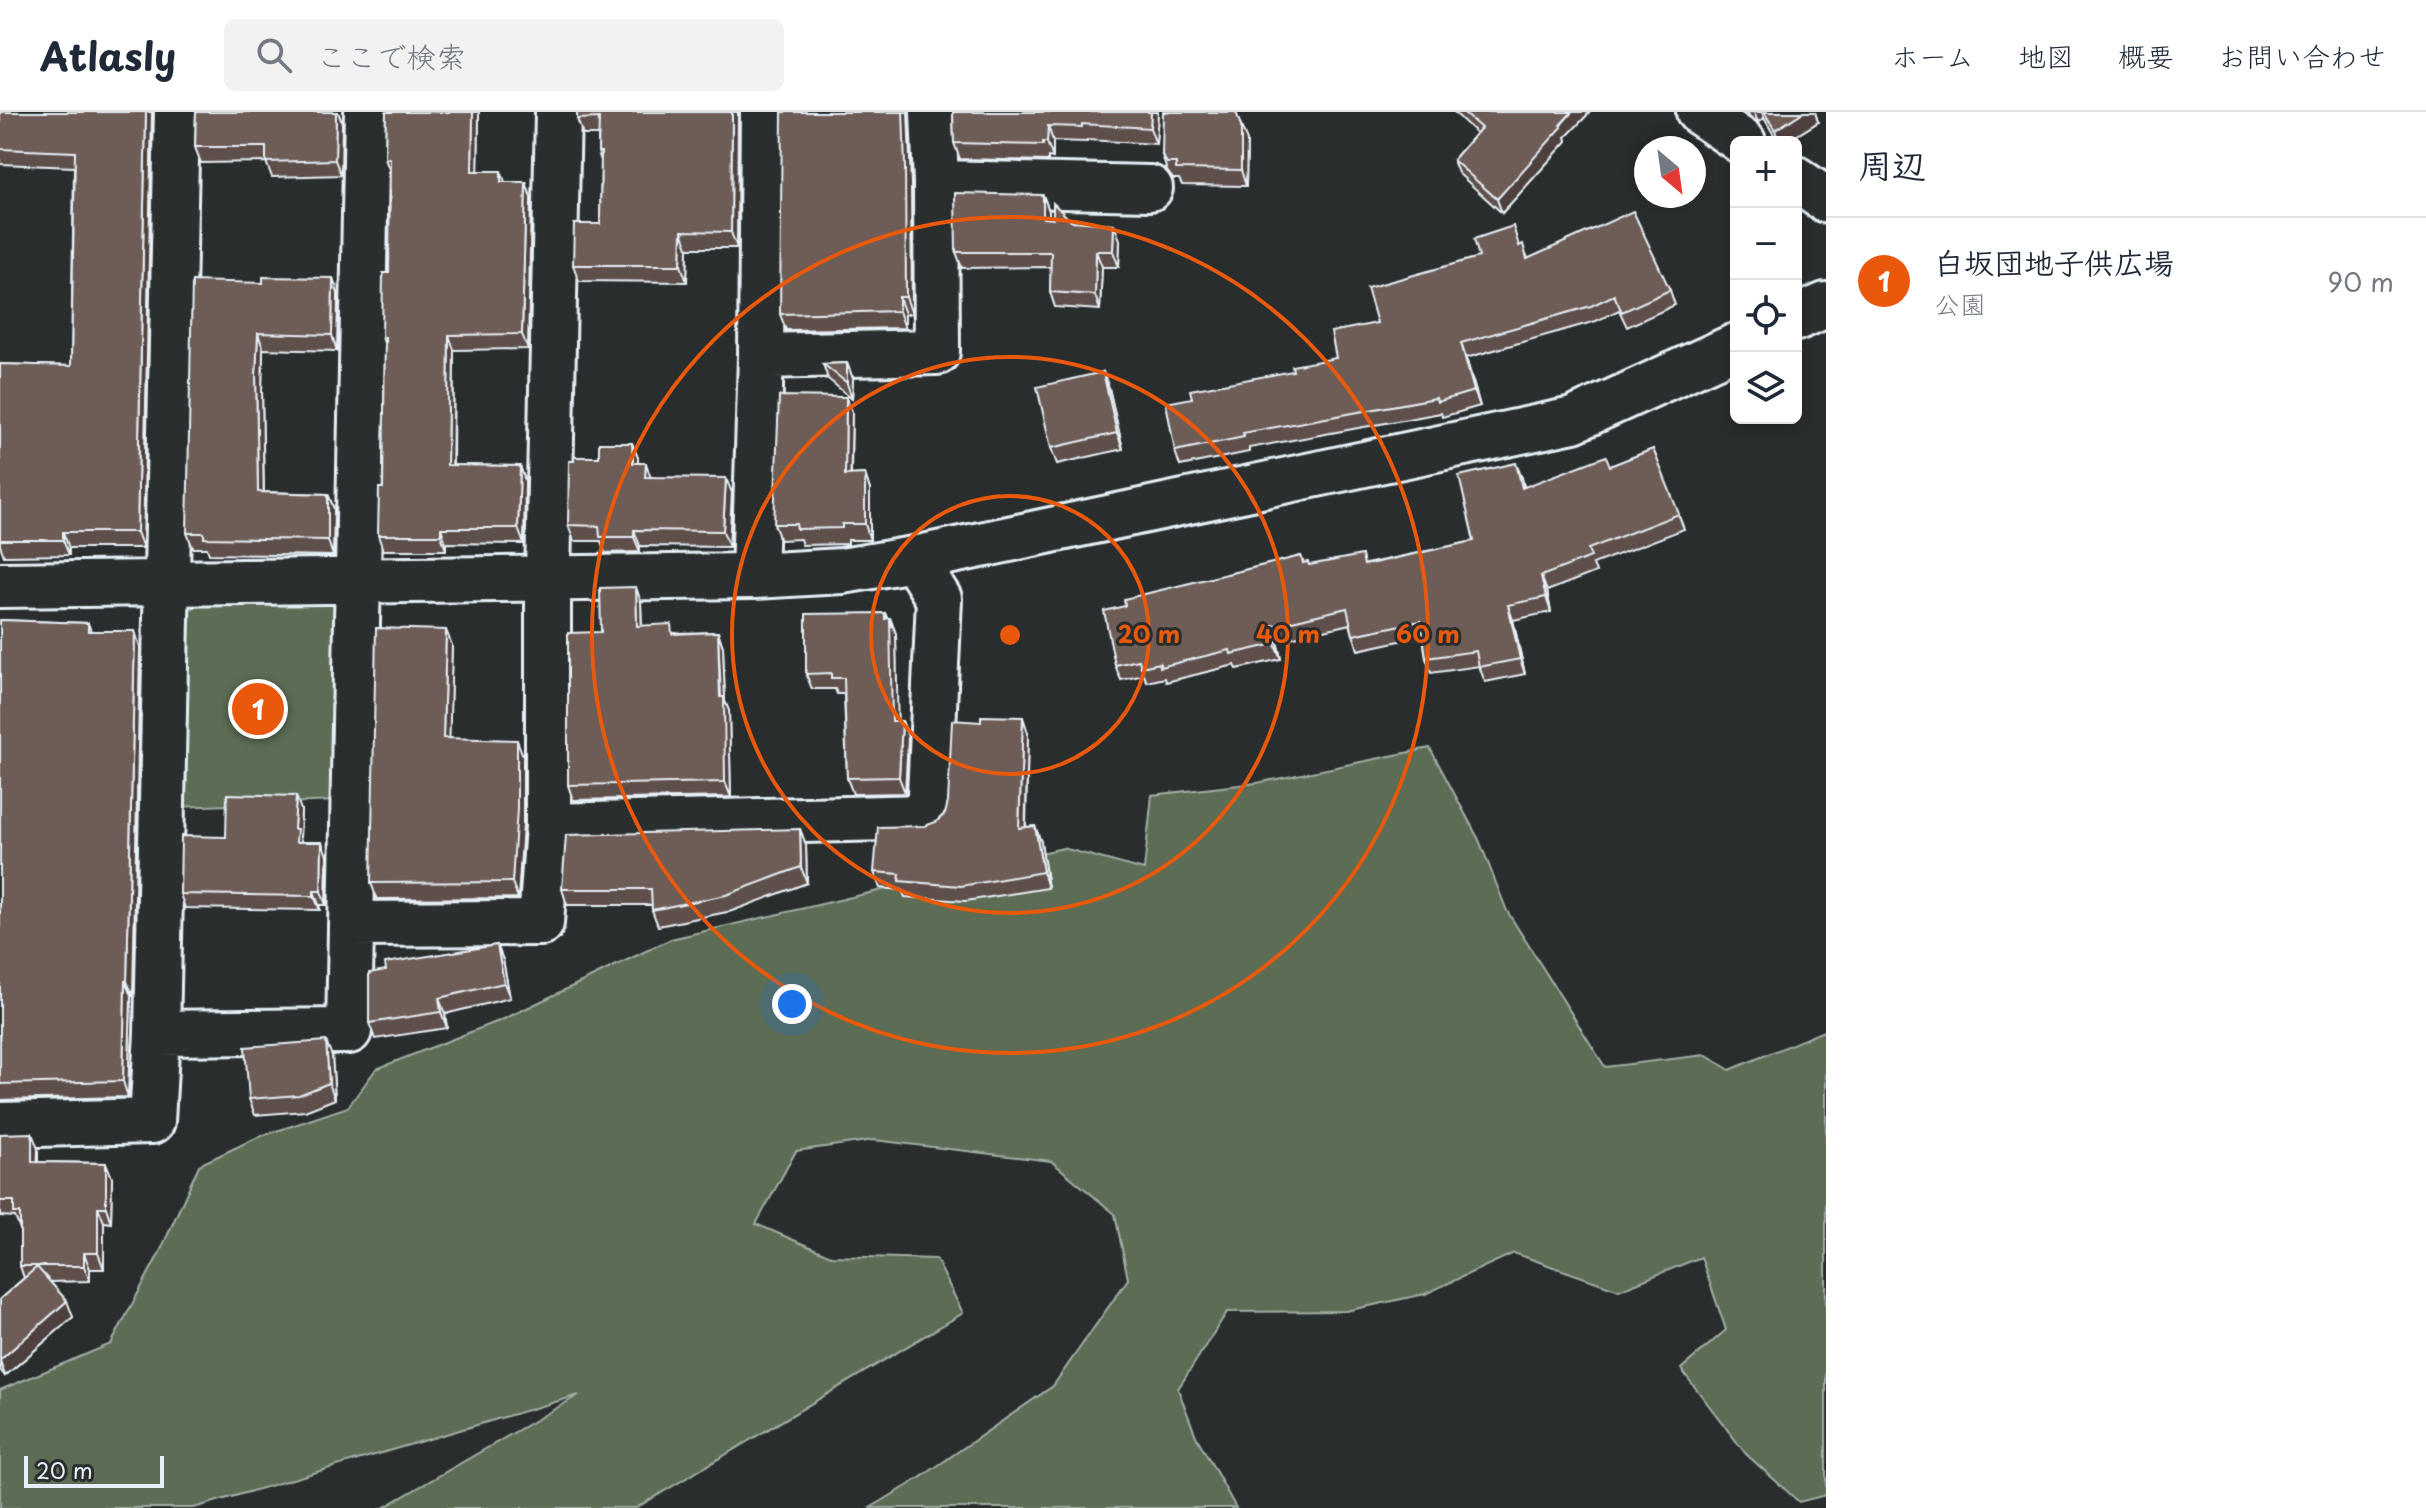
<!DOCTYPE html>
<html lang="ja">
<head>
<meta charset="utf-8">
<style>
  :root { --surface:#fff; --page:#f2f2f3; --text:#1f2937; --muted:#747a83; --line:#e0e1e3; --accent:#ea580c }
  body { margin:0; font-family:"Playpen Sans","Klee One",sans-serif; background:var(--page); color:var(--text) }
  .controls { position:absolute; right:24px; top:24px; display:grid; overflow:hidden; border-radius:12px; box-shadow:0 4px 12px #0003 }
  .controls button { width:72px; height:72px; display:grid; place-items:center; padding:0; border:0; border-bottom:2px solid var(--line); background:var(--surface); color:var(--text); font:40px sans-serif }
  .compass { position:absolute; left:1634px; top:24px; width:72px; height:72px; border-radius:50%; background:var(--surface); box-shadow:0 4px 12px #0003; rotate:151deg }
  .scale { position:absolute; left:24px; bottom:20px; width:140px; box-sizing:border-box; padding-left:8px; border:4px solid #e8f1f8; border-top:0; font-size:22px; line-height:28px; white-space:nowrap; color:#e8f1f8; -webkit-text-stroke:6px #2a2d2e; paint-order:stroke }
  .you { position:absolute; left:792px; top:892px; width:28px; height:28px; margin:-20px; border:6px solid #fff; border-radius:50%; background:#1a73e8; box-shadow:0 0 0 12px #1a73e833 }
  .badge { display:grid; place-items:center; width:52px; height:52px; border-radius:50%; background:var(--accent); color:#fff; font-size:26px; font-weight:700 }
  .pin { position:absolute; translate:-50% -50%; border:4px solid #fff; box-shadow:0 2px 8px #0006 }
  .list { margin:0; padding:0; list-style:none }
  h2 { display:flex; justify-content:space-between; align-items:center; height:104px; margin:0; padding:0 32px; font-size:34px }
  h2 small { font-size:26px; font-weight:400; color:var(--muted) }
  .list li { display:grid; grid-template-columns:52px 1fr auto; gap:24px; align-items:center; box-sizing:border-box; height:128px; padding:0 32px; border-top:2px solid var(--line) }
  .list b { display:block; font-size:30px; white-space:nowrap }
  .list p { margin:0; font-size:26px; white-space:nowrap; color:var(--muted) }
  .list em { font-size:26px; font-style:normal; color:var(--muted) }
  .icon { flex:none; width:44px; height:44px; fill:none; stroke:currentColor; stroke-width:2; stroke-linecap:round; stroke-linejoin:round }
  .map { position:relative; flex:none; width:1826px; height:1396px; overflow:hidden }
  header { display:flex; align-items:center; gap:48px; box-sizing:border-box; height:112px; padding:0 40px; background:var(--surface); border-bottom:2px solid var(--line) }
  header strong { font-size:38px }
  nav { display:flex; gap:44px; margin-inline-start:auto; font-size:28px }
  .search { width:560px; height:72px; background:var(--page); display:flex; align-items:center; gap:20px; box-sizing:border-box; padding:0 28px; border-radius:12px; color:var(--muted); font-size:30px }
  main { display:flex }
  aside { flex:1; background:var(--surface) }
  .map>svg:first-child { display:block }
</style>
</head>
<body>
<header>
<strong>Atlasly</strong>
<div class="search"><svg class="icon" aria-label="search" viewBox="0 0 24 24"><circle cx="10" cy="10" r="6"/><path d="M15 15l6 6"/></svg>ここで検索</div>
<nav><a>ホーム</a><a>地図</a><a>概要</a><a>お問い合わせ</a></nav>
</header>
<main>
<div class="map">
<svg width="1826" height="1396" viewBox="0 0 1826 1396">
  <rect width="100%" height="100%" fill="#2a2d2e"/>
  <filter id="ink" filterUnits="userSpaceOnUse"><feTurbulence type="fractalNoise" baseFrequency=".0125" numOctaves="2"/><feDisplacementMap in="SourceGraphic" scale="16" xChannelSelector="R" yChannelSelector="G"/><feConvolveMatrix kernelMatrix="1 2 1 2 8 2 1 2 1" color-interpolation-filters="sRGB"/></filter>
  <g filter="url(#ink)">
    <path fill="#5c6c54" stroke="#a2aea6" stroke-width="2" d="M334,489L342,502L337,689L176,695V504L201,493Z
      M1430,636L1479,728L1507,799L1605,955L1705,943L1730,958L1826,918V1383L1799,1390L1746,1342L1681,1257L1726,1218L1701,1145L1619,1178L1514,1141L1425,1182L1346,1199L1227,1200L1178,1277L1196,1324L1236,1396H870L917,1368L1053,1274L1128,1167L1115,1102L1051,1049L874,1028L796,1039L756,1112L831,1144L936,1147L963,1201L636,1396H383L579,1283L194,1396H0V1278L111,1232L160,1140L199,1053L256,1026L348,995L376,957L504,907L671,827L1063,736L1144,758L1152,683L1257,671Z"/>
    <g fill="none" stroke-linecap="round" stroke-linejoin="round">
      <g stroke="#e8f1f8" stroke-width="50">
        <path id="minor" d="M1699,0L1743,30
          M1796,67L1826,88
          M936,71L1150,76
          M1796,206L1826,193
          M761,244L763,0
          M754,464L761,244L937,240L936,71L933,0
          M0,473L754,464L842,459L914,447L1573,308L1736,234
          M548,714L929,705L939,487L914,447
          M351,812L541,811L548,714V465L558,0
          M157,921L349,919L367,0
          M0,1013L152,1009L157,921L177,0"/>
      </g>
      <use href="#minor" stroke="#2a2d2e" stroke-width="44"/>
    </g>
    <path fill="#5f4f4b" stroke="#e8f1f8" stroke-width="2" d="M0,0H152L143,436H69V443L4,444L0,433V252L71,254L74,55L0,52Z
      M196,0H338L342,11L341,63L272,65L266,50L201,51L195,35Z
      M386,0H479L478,59H501L505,70H526L531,86L528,237L454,238L453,353L520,354L525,369L524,432L446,431V438H383L378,423L383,376L385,234L382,225L389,161L390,59L385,47Z
      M577,0H738L737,136H688L687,170L579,169L573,153L600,112L601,49L598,40V23H583L577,7Z
      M908,0L911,72L912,202H905V216L786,218L780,202Z
      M953,0H1158L1156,32L1087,28V30L1053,29V46L1048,45V49L960,47L954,31Z
      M1454,0H1590L1566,25L1567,29L1502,101L1458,61L1453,48L1476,21Z
      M1747,0H1815L1818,10L1786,30H1778L1764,6L1758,10L1750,5Z
      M1247,29L1246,74L1182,73L1179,67H1173L1167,59L1162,43Z
      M1043,83L1049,99V107L1071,109L1120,128L1119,155H1102L1100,198L1055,195L1050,180L1051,155L962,156L956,140Z
      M1520,134L1529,147L1670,178L1675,193L1627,215L1619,198L1596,209L1466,246L1480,294L1442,305L1441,301L1249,336V340L1180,354L1175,339L1192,286L1293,259L1336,246L1377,211Z
      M333,166L338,182L337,239L263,237L262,279L264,380L328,382L334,397L333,444L209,442L207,436H193L187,421L263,171Z
      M847,251L853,267L852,287L828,267L823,252Z
      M1103,260L1109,276L1123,337L1057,352L1051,336Z
      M846,285L852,300L851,363L865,362L870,378V428H848V432L802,433L800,427L780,428L774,412Z
      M632,331L638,346V351L651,365L732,381L729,435L640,434V440L605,441L601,429H574L568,413L574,349L599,345Z
      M1653,337L1684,417L1593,452L1596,460L1547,479L1551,500L1513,508L1525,562L1485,570L1479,554L1431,561L1426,546L1423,524L1358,538L1350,512L1277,529L1281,547L1237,557L1235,553L1166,570L1165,566L1147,570L1144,563L1121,568L1115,553L1125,494L1301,444L1304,451L1309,453L1366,452L1474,429L1522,366L1524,375L1610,354Z
      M641,490L642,514L675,521L718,520L723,535L725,589L729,599L731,685L573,688L568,673L601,520Z
      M885,501L887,506H890L896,522L897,609H902L908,625L905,681L853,682L847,666L844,582H837L835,577H812L806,562Z
      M0,508L88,511L91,519L140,535L133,884H131L128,985L0,988Z
      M452,533L449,626L523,644V713L518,786L377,787L371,771Z
      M1028,621L1026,715L1035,714L1041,730L1048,776L966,789L905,785L902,778L880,776L874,760L925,714L936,710Z
      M301,698L300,726L301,730L327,744L326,793H319L320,798L185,796L180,782L226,725Z
      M800,717L806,733L807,771L732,799L658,814L652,798V793H567L562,777Z
      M497,833L503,848L510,886L445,902L447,916L375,927L369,911L386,858Z
      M332,944L335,987L305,999L255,1003L249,987Z
      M0,1022L38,1037V1050L106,1051L112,1066L111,1111L104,1110V1157H90V1169L50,1170L73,1205L5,1264L0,1258V1187L24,1166L20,1154V1117L15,1105L0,1104Z"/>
    <path fill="#4d403d" stroke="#e8f1f8" stroke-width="2" d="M146,0H152L143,436L137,420Z
      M336,0H338L342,11L341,63L335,48Z
      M473,0H479L478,75L472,59Z
      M732,0H738L737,136L731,120Z
      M903,0H908L911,72L912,202L906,185Z
      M1151,0H1158L1156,32L1150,16Z
      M1572,0H1590L1566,25L1567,29L1502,101L1497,87Z
      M1754,0H1762L1764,6L1758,10Z
      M1803,0H1815L1818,10L1786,30H1779L1775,18Z
      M1048,14L1053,29V46L1047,30Z
      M1241,14L1247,29L1246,74L1241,58Z
      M526,70L531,86L528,237L522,222Z
      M1043,83L1049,99V122L1043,106Z
      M1114,112L1120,128L1119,155L1113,139Z
      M682,119L688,136L687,170L681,153Z
      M1096,139L1102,155L1100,198L1095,183Z
      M333,166L338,182L337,239L332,223Z
      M899,185L905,202V216L899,199Z
      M258,221L263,237L262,279L264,395L258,380L256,263Z
      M449,223L454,238L452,368L447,353Z
      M1461,231L1466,246L1480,294L1474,279Z
      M847,251L853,267L852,287L847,271Z
      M1103,260L1109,276L1123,337L1117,321Z
      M846,285L852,300L850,378L845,363Z
      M632,331L638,346V367L633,351Z
      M646,351L651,367L645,365Z
      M1516,351L1522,366L1527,391L1522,376Z
      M520,354L525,369L524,432L518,416Z
      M865,362L870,378V428L865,412Z
      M726,366L732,381L729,435L723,419Z
      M328,382L334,397L333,444L328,428Z
      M441,416L446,431V438L441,423Z
      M634,418L640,434V440L634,425Z
      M63,420L69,436V443L63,428Z
      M1541,464L1547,479L1551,500L1546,485Z
      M636,475L641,490L642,529L637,514Z
      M1508,493L1513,508L1525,562L1520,547Z
      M885,501L891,515L890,506L896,522L898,625L892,609Z
      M1271,514L1277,529L1281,547L1275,532Z
      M446,518L452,533L449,642L443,626Z
      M135,519L140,535L133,884L127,869Z
      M718,520L723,535L725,589L729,599L731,685L725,670Z
      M1023,605L1028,621L1025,732L1019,716Z
      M902,609L908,625L905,681L899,665Z
      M517,628L523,644V713L518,786L512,770Z
      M296,684L301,698L300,726L302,731L296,730L294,717Z
      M1035,714L1041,730L1048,776L1043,760Z
      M800,717L806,733L807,771L801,755Z
      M322,730L327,744L326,793L321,779Z
      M314,779L319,793L320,798L314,784Z
      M497,833L503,848L510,886L504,871Z
      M125,869L131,884L128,985L123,969Z
      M439,886L445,902L447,916L441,900Z
      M326,929L332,944L335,987L329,971Z
      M32,1021L38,1037L37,1065L32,1050Z
      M106,1051L112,1066L111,1111L106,1095Z
      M98,1095L104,1110V1157L98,1141Z
      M84,1141L90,1157V1169L84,1154Z
      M67,1189L73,1205L5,1264L0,1248Z"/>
    <path fill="#6e5c57" stroke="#e8f1f8" stroke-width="2" d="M0,0H146L137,420H63V428H0V252L71,254L75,40L0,37Z
      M196,0H336L335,48L266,50V35H195Z
      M386,0H473L472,59H501V70H526L522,222L449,223L447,353L520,354L518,416H441V423H378L379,376H383L385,225H382L383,161H389L390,46L385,47Z
      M577,0H732L731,120L682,119L681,153H573L574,112H600L601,40H598L599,6L577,7Z
      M782,0H903L905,55L906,185H899V199L780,202Z
      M953,0H1151L1150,16L1082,12V15L1048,14L1047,30H1043V33L954,31Z
      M1163,0H1236L1241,14V58L1176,57V51H1167L1162,43Z
      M1463,0H1572L1560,13L1562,15L1497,87L1453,48L1481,16Z
      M1764,0H1803L1775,18Z
      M955,81L1043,83V106L1053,107V91L1071,109L1114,112L1113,139H1096L1095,183L1050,180L1051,140H956Z
      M1633,99L1670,178L1622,200L1614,183L1591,194L1461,231L1474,279L1437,290L1436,286L1243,321L1244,325L1175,339L1166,291L1192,286L1190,278L1293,259L1292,254L1336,246L1331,220L1377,211L1367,176L1479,145L1474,127L1513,114L1519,134L1523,132L1527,147Z
      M263,165L333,166L332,223L258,221L256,263L258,380L328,382V428L204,426V421H187L192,169L263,171Z
      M847,251V271L823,252Z
      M1103,260L1117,321L1051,336L1037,275Z
      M779,284L846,285L845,363L865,362V412H842V416L797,417L796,412H774Z
      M599,331H632L633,351H646L645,365L726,366L723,419L634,418V425H600L599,414L568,413L569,349H574V345H599Z
      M1653,337L1679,402L1588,437L1591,445L1541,464L1546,485L1508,493L1520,547L1479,555L1476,539L1426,546L1421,509L1353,523L1347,496L1271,514L1275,532L1231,542L1230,538L1160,555V551L1141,555L1139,548L1115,553L1104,499L1125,494L1124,487L1301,444L1303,451L1308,450L1309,453L1362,443L1364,453L1474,429L1459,364L1516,351L1522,376L1606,344L1610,354Z
      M636,475L637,514L671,512L672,522L718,520L720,585H724L725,670L568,673V521L601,520L600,476Z
      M885,501V507L890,506L892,609H902L899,665L847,666L844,566H831V561L806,562V502Z
      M0,508L88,511V519H135L127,869H125L123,969L0,972Z
      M376,516L446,518L443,626L517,628V697L512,770L371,771Z
      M981,604L1023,605L1019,716L1035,714L1043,760L961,774L899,769L900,762L874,760L878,715L925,714L936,710L945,702L948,690L952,608L981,610Z
      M227,682L296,684L294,717H297L296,730H322L321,779H314V784L180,782L181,724L226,725Z
      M800,717L801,755L726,783L652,798L651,777H562L566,723Z
      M497,833L504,871L439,886L441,900L369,911V861L386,858L385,851Z
      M326,929L329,971L299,983L249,987L245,935Z
      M32,1021V1050L106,1051V1095H98V1141H84V1154H20V1101H14V1089H0V1022Z
      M37,1155L67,1189L0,1248V1187Z"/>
  </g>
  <g fill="none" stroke="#e8590c" stroke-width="4">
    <circle cx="1010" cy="523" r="139"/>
    <circle cx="1010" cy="523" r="278"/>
    <circle cx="1010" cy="523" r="418"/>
  </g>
  <circle cx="1010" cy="523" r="12" fill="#e8590c" stroke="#2a2d2e" stroke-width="4"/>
  <g font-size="24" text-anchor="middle" font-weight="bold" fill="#e8590c" stroke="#2a2d2e" stroke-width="6" stroke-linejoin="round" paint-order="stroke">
    <text x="1149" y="531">20 m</text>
    <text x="1288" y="531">40 m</text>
    <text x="1428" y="531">60 m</text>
  </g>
</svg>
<div class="controls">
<button>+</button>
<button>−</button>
<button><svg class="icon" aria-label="locate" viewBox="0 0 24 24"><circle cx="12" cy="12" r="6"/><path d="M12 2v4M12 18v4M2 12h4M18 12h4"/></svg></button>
<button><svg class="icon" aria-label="layers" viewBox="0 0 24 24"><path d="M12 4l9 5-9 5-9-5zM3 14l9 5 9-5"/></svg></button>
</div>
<svg class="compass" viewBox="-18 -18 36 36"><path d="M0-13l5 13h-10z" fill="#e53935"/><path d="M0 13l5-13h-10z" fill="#747a83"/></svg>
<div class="scale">20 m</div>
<div class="you"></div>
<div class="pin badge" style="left:258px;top:597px">1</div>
</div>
<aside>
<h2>周辺<small></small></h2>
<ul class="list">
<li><span class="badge">1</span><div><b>白坂団地子供広場</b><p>公園</p></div><em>90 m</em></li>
</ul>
</aside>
</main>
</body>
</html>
